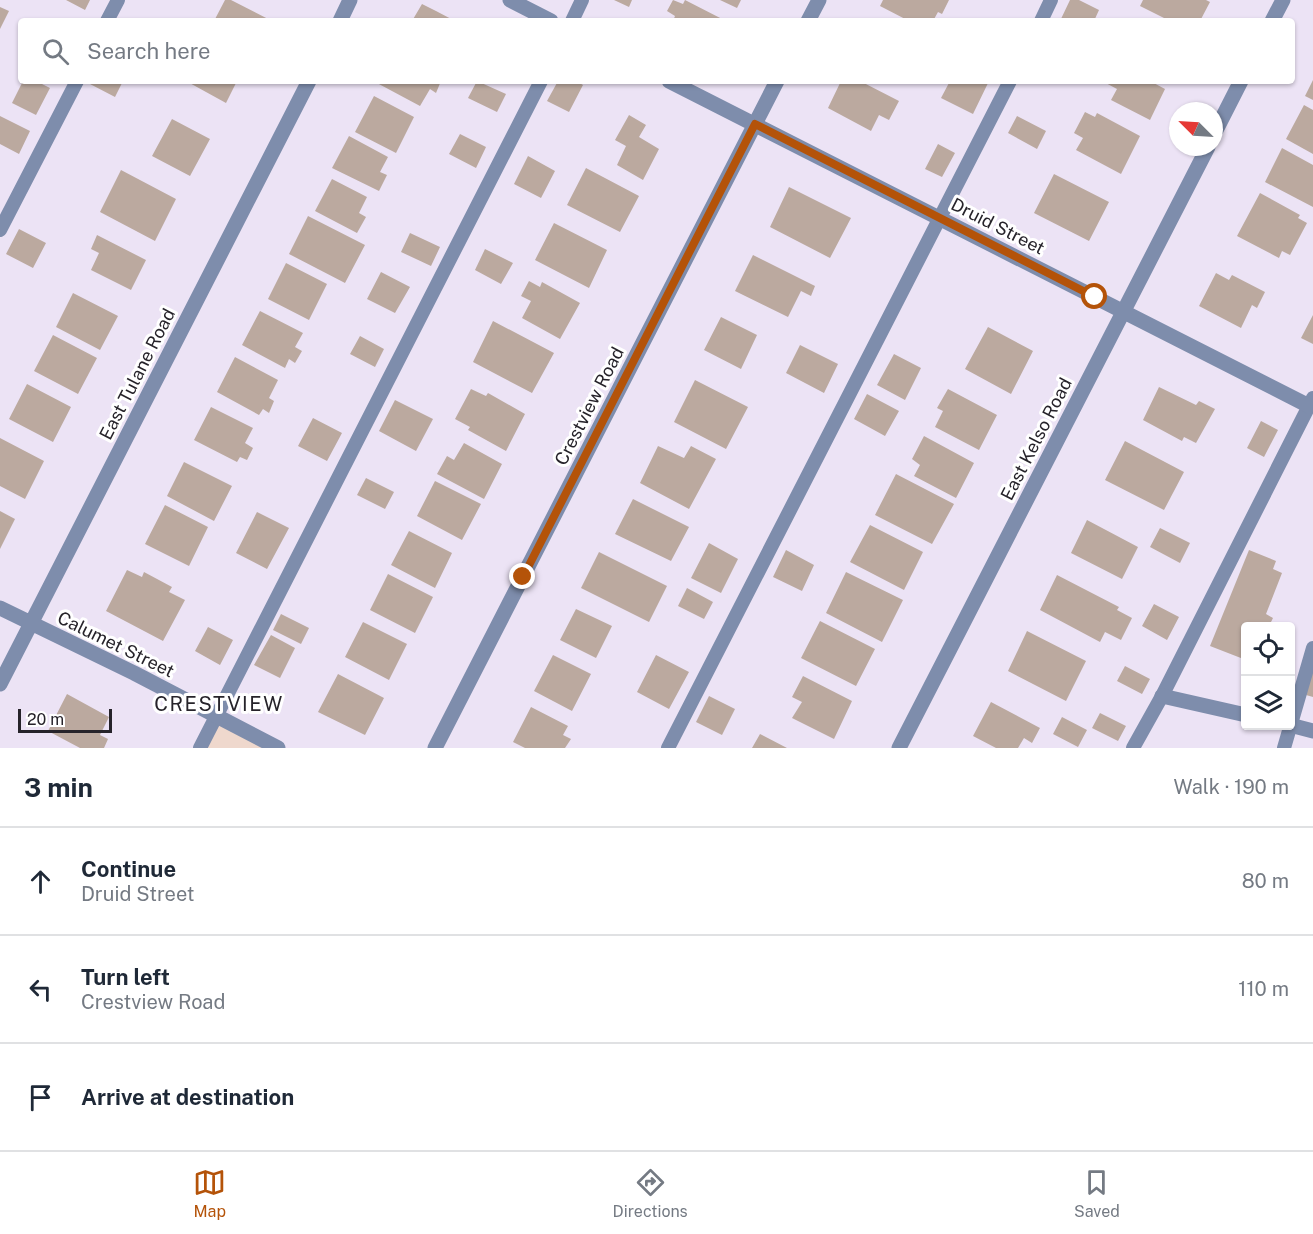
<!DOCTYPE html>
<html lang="en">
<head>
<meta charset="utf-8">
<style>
  :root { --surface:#fff; --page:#f2f2f3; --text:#1f2937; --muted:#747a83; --line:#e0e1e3; --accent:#b45309 }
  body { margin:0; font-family:"Public Sans",sans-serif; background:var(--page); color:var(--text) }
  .controls { position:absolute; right:18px; bottom:18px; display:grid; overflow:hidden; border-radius:6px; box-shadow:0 2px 4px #0004 }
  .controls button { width:54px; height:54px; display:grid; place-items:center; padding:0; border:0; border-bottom:2px solid var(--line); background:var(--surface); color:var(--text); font:30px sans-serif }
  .compass { position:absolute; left:1169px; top:102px; width:54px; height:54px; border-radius:50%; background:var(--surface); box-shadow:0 2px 4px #0004; rotate:294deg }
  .scale { position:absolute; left:18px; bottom:15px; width:94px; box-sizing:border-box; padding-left:6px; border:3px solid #26232a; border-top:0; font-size:16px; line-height:21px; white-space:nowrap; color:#26232a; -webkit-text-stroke:4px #fff; paint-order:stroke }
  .stop { position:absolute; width:18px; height:18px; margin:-14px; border:4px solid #b45309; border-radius:50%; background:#fff }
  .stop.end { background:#b45309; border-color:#fff; box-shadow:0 2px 6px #0008 }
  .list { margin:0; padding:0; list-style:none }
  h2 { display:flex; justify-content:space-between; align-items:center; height:78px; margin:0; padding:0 24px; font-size:26px }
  h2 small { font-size:20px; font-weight:400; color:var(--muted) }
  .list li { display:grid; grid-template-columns:39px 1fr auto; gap:18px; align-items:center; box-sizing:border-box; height:108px; padding:0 24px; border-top:2px solid var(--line) }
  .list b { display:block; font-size:22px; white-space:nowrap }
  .list p { margin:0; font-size:20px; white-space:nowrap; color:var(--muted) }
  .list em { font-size:20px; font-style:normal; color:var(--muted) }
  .icon { flex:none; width:33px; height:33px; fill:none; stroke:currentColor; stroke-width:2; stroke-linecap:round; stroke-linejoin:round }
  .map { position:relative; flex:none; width:1313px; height:748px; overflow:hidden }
  .search { position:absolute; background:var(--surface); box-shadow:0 2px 4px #0004; left:18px; right:18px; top:18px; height:66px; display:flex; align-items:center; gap:15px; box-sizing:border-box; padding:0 21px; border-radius:6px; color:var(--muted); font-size:22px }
  .sheet { height:402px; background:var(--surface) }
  nav { display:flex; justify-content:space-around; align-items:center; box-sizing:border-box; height:84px; border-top:2px solid var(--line); background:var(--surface); font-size:16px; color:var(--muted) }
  nav a { display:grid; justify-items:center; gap:3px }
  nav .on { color:var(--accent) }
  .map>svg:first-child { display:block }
</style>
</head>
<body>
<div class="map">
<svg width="1313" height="748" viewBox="0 0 1313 748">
  <rect width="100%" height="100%" fill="#ece3f5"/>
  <path fill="#efd8cd" d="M217,724L264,748H205Z"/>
  <path fill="#bba99f" d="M66,0H90L85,10Z
    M225,0H231L272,21H214Z
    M614,0H632L629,7Z
    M673,0L683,4L685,0L726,21H673L675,16L667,11Z
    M720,0H741L737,8Z
    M883,0H949L942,14L938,12L933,21H909L880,6Z
    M1070,0H1079L1099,10L1094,21H1060Z
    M1143,0H1206L1210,2L1200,21H1170L1140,6Z
    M422,4L436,11L455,21H412Z
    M0,7L9,11L0,29Z
    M1313,80V100L1305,96Z
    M23,81H36L50,88L36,115L12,103Z
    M92,81H123L115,97L90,84Z
    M186,81H237L226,103Z
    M378,81H441L436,93L430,89L420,106L377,83Z
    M477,81L506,94L497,112L468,98Z
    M558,81H576L583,85L569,112L547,101Z
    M841,81H860L899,101L889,120L879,115L871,131L828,108Z
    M950,81H989L973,114L941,98Z
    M1102,81H1150L1165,89L1150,120L1111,100L1117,89Z
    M374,96L414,117L396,153L355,132Z
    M1304,105L1313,110V154L1286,139Z
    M1085,112L1095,117L1097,113L1140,136L1121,174L1076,150L1083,138L1074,133Z
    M629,115L646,125L639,137L659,149L643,180L617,165L626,146L615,140Z
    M0,116L30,131L19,154L0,144Z
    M1017,116L1046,131L1037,149L1008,133Z
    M172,119L210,139L190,176L152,156Z
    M460,134L486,147L476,168L449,154Z
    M349,136L388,157L380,172L387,175L379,191L332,168Z
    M938,144L955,153L942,177L925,169Z
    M1282,148L1313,165V207L1265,182Z
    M528,156L555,171L541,198L514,184Z
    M586,168L639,196L620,232L567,205Z
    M121,170L176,199L155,241L100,212Z
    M1054,174L1109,202L1089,241L1034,213Z
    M332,179L367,197L359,213L366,217L357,233L315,211Z
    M789,187L851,218L830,258L770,227Z
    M1260,193L1300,215L1298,218L1307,223L1290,255L1282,251L1279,258L1237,236Z
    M308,216L365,245L345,283L289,254Z
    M554,223L607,250L589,288L535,260Z
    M19,229L46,243L33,268L6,254Z
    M410,233L440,247L431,266L401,252Z
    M97,235L146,260L131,290L91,270L99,253L91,249Z
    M485,249L513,263L501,284L475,270Z
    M753,255L815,286L811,296L801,291L788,317L735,291Z
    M286,263L327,284L309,320L268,299Z
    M381,272L410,287L395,313L367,299Z
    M1216,273L1229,280L1232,275L1265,292L1257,308L1252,305L1241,328L1199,306Z
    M529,281L540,287L542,282L580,303L560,339L522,318L531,301L521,296Z
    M73,293L118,316L100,350L56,327Z
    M260,311L303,333L295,347L302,351L295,363L289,359L285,368L242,345Z
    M1313,315V344L1301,338Z
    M721,317L757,335L741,369L704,350Z
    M493,321L554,353L532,393L473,362Z
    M988,327L1033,351L1011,394L965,369Z
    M53,335L97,358L78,394L34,371Z
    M360,336L384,349L375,367L350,354Z
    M800,345L838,364L824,393L786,373Z
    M894,354L921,368L905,400L877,385Z
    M235,357L278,380L269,398L274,401L269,413L263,409L259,415L217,392Z
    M695,380L748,407L726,449L674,422Z
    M27,384L71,407L53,442L9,419Z
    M1159,387L1196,405L1199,401L1215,409L1196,443L1184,437L1182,441L1143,420Z
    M471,389L486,396L488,393L525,414L506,451L468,430L470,427L455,419Z
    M948,389L997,415L979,450L935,427L943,411L937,408Z
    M867,394L899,411L885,436L854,419Z
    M395,400L433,419L416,451L379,431Z
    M211,407L253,428L245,443L253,448L247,460L240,457L237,462L194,440Z
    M313,418L342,433L327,461L298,446Z
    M1261,421L1278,430L1264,457L1247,448Z
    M924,436L974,463L956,498L914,476L920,465L912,459Z
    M0,438L44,461L25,499L0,486Z
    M1125,441L1184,472L1164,510L1105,480Z
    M464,443L502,464L484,499L437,474L447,456L454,460Z
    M658,446L684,458L691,446L716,459L689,509L640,483Z
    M184,462L232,486L214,521L167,496Z
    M896,474L954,504L932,544L875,515Z
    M366,478L394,492L385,509L357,495Z
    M435,481L481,504L462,540L417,516Z
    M633,499L689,527L671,561L615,534Z
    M165,505L208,527L189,566L145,544Z
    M0,511L15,519L0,549Z
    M257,512L289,528L267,569L236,553Z
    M1087,520L1138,547L1122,579L1071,553Z
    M870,525L923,552L904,590L850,562Z
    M1160,528L1190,543L1180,563L1150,547Z
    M409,531L452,553L435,588L391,565Z
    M709,543L738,559L721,593L691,578Z
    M786,550L814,565L802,591L773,577Z
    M1249,550L1276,561L1273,569L1282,573L1266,614L1273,618L1269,626H1246V660L1210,646Z
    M599,552L667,586L649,622L581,588Z
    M127,570L142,577L144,572L172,587L169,592L185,600L163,641L106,611Z
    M846,572L903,600L882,642L826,613Z
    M388,574L433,597L415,633L370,610Z
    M1057,575L1119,607L1117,610L1132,618L1121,640L1105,632L1100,642L1040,610Z
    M687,588L713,602L704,619L678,606Z
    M1154,604L1179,617L1167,640L1142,626Z
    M576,609L612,626L596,658L560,640Z
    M281,614L309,628L301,644L273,630Z
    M820,621L875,649L856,686L801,658Z
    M363,622L407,644L389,680L345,657Z
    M208,627L233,640L220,665L195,651Z
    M1027,631L1086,661L1066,701L1008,671Z
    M271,635L295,648L280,678L254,665Z
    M553,655L591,674L572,711L534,691Z
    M656,655L689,672L669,709L637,692Z
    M1125,666L1150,679L1142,694L1117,681Z
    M1313,670V697L1306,695Z
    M338,674L384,698L365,735L318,712Z
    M803,676L852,701L834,739L792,718L802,702L792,697Z
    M67,694L109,717L100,735L108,739L104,748H80L48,731Z
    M709,696L735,709L722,735L696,722Z
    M991,702L1040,728L1032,743L1024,738L1018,748H996L973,736Z
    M531,707L568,726L563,735L571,739L565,748H525L513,742Z
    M1100,713L1126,726L1118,741L1092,728Z
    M1062,717L1087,730L1078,747L1053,734Z
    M760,734L787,748H752Z"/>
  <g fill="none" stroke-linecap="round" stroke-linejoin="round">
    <path stroke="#7e8dac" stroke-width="14" d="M107,21L118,0
      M572,21L582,0
      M1041,21L1051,0
      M0,230L77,81
      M200,748L541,81
      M668,748L1010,81
      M1133,748L1162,696L1313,398
      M1284,748L1313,648"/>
    <path stroke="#7e8dac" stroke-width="15" d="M510,0L551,21
      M340,21L350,0
      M808,21L819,0
      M1272,21L1283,0
      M669,81L1309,406
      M1214,134L1241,81
      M0,608L134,673L278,748
      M0,684L309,81
      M1162,696L1246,715
      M1290,725L1313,731
      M435,748L777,81
      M899,748L1208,147"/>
  </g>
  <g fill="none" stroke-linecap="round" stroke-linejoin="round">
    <path stroke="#b45309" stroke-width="8" d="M523,577L755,124L1095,297"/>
  </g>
  <g text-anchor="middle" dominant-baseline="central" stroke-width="6" stroke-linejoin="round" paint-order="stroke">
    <g font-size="18" fill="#26232a" stroke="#fff">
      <text transform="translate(998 226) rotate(27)">Druid Street</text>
      <text transform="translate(137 374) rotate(-63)">East Tulane Road</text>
      <text transform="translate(589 406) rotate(-63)">Crestview Road</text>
      <text transform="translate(1036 439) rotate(-63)">East Kelso Road</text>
      <text transform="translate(116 644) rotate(26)">Calumet Street</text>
    </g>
    <g font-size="20" letter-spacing="1.5" fill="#26232a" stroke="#fff">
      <text x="219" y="704">CRESTVIEW</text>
    </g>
  </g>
</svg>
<div class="controls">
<button><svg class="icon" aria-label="locate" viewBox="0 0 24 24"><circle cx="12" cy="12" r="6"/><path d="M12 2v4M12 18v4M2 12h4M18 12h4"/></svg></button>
<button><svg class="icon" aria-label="layers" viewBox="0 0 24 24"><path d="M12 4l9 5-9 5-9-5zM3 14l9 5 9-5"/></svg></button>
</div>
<svg class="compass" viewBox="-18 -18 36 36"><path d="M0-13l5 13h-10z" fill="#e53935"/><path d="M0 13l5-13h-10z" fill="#747a83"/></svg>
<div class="scale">20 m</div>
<div class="stop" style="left:1095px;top:297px"></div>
<div class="stop end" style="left:523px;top:577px"></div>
<div class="search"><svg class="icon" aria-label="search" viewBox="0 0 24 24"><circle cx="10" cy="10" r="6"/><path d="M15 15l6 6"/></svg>Search here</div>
</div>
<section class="sheet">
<h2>3 min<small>Walk · 190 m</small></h2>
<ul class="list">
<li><svg class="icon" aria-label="ahead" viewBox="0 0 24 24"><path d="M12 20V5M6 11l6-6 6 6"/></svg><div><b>Continue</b><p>Druid Street</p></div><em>80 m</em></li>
<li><svg class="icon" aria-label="left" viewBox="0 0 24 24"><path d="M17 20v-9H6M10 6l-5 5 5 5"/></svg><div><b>Turn left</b><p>Crestview Road</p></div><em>110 m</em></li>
<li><svg class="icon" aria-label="arrive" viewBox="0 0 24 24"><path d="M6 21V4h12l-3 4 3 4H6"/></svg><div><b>Arrive at destination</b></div></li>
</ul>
</section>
<nav>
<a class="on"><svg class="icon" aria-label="map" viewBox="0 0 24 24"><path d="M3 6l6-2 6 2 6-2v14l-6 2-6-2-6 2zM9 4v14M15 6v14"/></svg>Map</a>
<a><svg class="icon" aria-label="directions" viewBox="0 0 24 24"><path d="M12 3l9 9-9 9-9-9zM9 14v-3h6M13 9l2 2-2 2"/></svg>Directions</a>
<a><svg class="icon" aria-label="saved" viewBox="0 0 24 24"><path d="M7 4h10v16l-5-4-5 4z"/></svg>Saved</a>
</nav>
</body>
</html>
